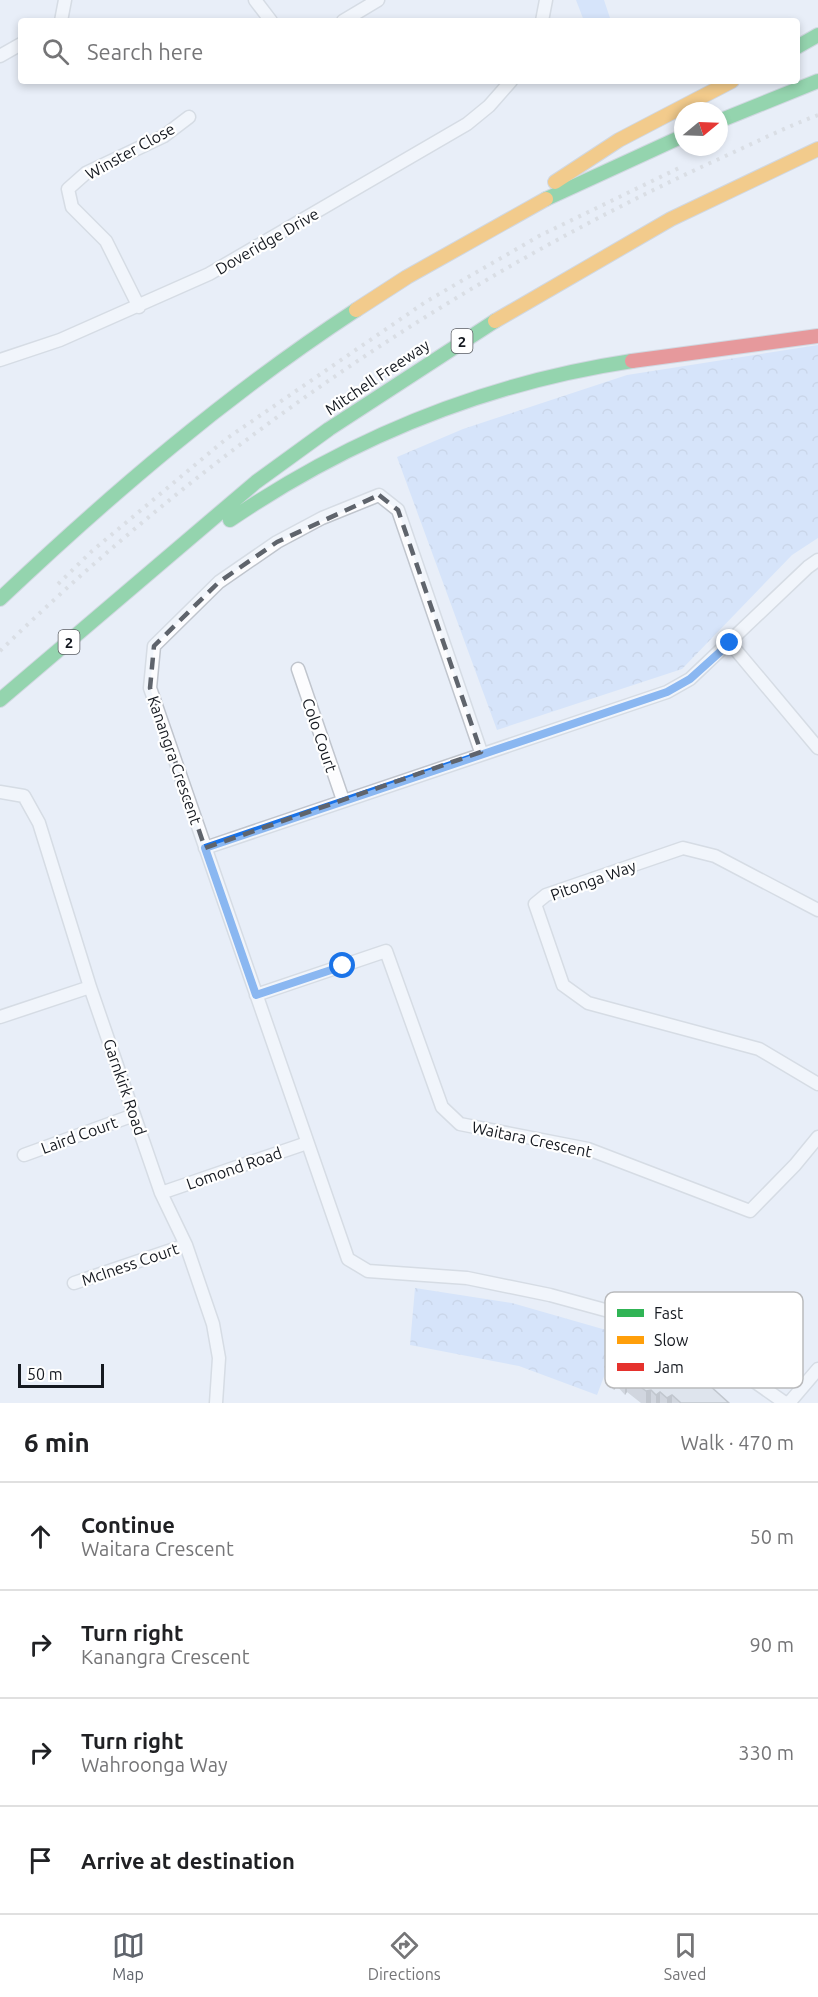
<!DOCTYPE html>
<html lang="en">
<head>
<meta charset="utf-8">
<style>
  :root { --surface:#fff; --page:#f2f2f2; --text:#202124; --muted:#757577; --line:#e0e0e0; --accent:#5f646c }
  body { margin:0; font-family:Ubuntu,sans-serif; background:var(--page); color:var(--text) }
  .compass { position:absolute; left:674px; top:102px; width:54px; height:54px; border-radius:50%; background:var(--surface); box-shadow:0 3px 9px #0003; rotate:71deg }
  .scale { position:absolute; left:18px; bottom:15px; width:86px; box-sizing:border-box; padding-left:6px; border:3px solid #151920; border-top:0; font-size:16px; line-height:21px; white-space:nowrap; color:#151920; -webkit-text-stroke:4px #fff; paint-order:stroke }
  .stop { position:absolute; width:18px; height:18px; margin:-14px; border:4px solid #1a73e8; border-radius:50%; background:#fff }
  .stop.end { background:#1a73e8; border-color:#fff; box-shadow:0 2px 6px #0008 }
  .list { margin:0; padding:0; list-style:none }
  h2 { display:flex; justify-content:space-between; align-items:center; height:78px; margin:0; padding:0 24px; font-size:26px }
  h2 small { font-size:20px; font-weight:400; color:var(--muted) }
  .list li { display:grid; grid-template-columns:39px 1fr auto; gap:18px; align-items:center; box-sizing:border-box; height:108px; padding:0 24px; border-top:2px solid var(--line) }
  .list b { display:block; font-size:22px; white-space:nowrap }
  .list p { margin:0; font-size:20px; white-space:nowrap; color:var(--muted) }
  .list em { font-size:20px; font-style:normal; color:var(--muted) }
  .icon { flex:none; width:33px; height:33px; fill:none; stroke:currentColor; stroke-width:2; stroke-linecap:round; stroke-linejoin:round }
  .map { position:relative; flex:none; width:818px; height:1403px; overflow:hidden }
  .search { position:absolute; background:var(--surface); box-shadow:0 3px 9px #0003; left:18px; right:18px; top:18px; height:66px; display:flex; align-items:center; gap:15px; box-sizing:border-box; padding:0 21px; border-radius:6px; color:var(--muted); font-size:22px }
  .sheet { height:510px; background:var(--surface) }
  nav { display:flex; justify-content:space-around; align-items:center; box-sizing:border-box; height:84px; border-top:2px solid var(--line); background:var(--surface); font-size:16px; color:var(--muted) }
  nav a { display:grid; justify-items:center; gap:3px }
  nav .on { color:var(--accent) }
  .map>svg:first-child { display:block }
</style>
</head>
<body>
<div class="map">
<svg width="818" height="1403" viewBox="0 0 818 1403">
  <defs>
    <pattern id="park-crowns" width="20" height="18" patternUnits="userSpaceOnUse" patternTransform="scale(1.5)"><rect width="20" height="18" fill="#c2d7fc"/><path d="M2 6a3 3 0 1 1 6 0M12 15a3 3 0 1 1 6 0" fill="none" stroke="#a6b8d8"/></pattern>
  </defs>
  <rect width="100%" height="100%" fill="#e8eef8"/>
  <path fill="#c2d7fc" d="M576,0H604L611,21H584Z"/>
  <path fill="url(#park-crowns)" d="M818,345V538L792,555L682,669L497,730L397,457L463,429L627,375Z
    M415,1288L512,1303L620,1334L597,1395L519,1366L410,1345Z"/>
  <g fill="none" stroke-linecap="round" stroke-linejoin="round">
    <g stroke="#c0c5cd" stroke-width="15">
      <path id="street" d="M255,0L271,21
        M61,21L65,0
        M343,21L378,0
        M542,21L546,0
        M0,56L21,44
        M139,307L106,241L72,207L68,189L86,173L164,136L189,117
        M0,360L60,340L209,274L467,124L489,106L511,81
        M730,643L818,748
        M298,669L343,800
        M481,752L398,510L379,495L322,518L277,542L219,582L154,646L150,688L348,1259L368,1271L467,1278L550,1295L616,1313L704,1346L785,1403
        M0,792L24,796L39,823L90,987L161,1193L186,1245L213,1324L219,1358L216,1403
        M205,848L667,692L690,679L808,567L818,560
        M818,910L715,856L683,848L546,895L535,904L563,985L588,1003L759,1049L818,1084
        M256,995L386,951L442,1107L460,1124L588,1149L750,1211L795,1165L818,1137
        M0,1017L90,987
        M24,1155L134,1115
        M161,1193L307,1143
        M74,1283L186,1245
        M789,1403L818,1369"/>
    </g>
    <g stroke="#b6bcc6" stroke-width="16">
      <path id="fast" d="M797,47L818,35
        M719,121L818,81
        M546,199L683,136
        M230,520C352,437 486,383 632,361
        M0,599C112,493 228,394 356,310
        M0,700L256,482L329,429L495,321"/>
    </g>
    <g stroke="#b6bcc6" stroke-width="16">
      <path id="slow" d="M555,182L619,140L732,81
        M356,310L407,277L546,199
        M495,321L671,219L818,149"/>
    </g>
    <g stroke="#b6bcc6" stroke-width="16">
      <path id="jam" d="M632,361L818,336"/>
    </g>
    <use href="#street" stroke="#fcfcfe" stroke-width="12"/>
    <use href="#fast" stroke="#30b455" stroke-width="14"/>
    <use href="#slow" stroke="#ff9f0a" stroke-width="14"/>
    <use href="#jam" stroke="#e5322d" stroke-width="14"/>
    <path stroke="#c9cace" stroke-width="4" stroke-dasharray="3 6" stroke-linecap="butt" d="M58,584L92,551L226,439L427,301L539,236L681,167
      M0,651C206,450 448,284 710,163C746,147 781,129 818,115"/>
  </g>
  <path fill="#b5b9c0" d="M632,1347L671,1366L729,1403H641L627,1392L625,1395L617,1386L614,1390L605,1382V1367Z"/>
  <path fill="#93969c" d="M617,1372V1386L614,1390V1375Z
    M627,1377V1392L625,1395V1380Z
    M651,1390V1403H646V1391Z
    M660,1392V1403H656V1395Z
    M672,1395V1403H667V1398Z"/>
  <path fill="#d2d7df" stroke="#93969c" stroke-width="1.5" d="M624,1340L632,1347L635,1342L646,1347L671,1366L676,1363L684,1368L687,1365L729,1403H681L672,1395L667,1398L660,1392L656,1395L651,1390L646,1391L627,1377L625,1380L617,1372L614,1375L605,1367Z"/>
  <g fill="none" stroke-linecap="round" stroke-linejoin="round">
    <path stroke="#1a73e8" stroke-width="8" d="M343,966L256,995L205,848L667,692L690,679L730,643"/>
  </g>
  <path d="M0 0H818V1403H0ZM379,495L398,510L481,752L205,848L150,688L154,646L219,582L277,542Z" fill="#e8eef8" fill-opacity=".55" fill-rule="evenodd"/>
  <path fill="none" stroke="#5f646c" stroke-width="4.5" stroke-dasharray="12 8" stroke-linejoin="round" d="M379,495L398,510L481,752L205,848L150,688L154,646L219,582L277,542Z"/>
  <g text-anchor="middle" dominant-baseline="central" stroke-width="4.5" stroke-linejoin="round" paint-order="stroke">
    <g fill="#fff" stroke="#5b5e63" stroke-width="1.5">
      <rect x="451.5" y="329" width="21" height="24" rx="4.5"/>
      <rect x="58.5" y="630" width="21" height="24" rx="4.5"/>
    </g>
    <g font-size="15" font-weight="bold" fill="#151920">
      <text x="462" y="341">2</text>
      <text x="69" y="642">2</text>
    </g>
    <g font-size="16" fill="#151920" stroke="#fff">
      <text transform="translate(130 151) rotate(-29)">Winster Close</text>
      <text transform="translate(267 241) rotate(-30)">Doveridge Drive</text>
      <text transform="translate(377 377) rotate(-34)">Mitchell Freeway</text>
      <text transform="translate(320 735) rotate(71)">Colo Court</text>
      <text transform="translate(175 760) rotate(71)">Kanangra Crescent</text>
      <text transform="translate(593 880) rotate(-20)">Pitonga Way</text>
      <text transform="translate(125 1087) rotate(71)">Garnkirk Road</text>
      <text transform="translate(79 1135) rotate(-20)">Laird Court</text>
      <text transform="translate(532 1139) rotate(12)">Waitara Crescent</text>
      <text transform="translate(234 1168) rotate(-19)">Lomond Road</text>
      <text transform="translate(130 1264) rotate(-19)">McIness Court</text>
    </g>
  </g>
  <rect x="605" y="1292" width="198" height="96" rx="9" fill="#fff" stroke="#b9babc" stroke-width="1.5"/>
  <rect x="617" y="1309" width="27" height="8" fill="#30b455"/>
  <rect x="617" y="1336" width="27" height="8" fill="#ff9f0a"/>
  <rect x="617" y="1363" width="27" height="8" fill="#e5322d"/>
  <g font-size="16" fill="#151920">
    <text x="654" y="1319">Fast</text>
    <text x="654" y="1346">Slow</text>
    <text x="654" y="1373">Jam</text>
  </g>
</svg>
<svg class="compass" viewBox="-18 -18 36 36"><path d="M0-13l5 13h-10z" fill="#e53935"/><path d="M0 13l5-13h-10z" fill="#757577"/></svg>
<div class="scale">50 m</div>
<div class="stop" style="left:343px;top:966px"></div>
<div class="stop end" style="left:730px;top:643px"></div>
<div class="search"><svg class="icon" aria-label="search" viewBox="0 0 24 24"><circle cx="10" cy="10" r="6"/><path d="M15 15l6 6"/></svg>Search here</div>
</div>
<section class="sheet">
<h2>6 min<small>Walk · 470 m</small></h2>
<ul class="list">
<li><svg class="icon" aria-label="ahead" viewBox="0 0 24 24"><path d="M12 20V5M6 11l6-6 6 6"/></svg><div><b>Continue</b><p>Waitara Crescent</p></div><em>50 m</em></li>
<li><svg class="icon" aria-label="right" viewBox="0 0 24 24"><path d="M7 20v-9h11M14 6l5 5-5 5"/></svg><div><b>Turn right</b><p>Kanangra Crescent</p></div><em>90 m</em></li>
<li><svg class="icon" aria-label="right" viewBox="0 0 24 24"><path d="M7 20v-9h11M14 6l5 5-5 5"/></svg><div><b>Turn right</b><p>Wahroonga Way</p></div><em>330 m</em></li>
<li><svg class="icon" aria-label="arrive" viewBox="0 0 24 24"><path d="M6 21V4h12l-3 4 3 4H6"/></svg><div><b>Arrive at destination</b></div></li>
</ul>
</section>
<nav>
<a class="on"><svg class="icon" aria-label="map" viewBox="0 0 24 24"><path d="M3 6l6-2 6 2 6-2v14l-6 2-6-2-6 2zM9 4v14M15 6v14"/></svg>Map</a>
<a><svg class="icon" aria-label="directions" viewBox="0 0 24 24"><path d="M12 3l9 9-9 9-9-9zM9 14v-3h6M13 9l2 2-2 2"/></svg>Directions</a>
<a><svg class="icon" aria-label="saved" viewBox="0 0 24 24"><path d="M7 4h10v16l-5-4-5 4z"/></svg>Saved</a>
</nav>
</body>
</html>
